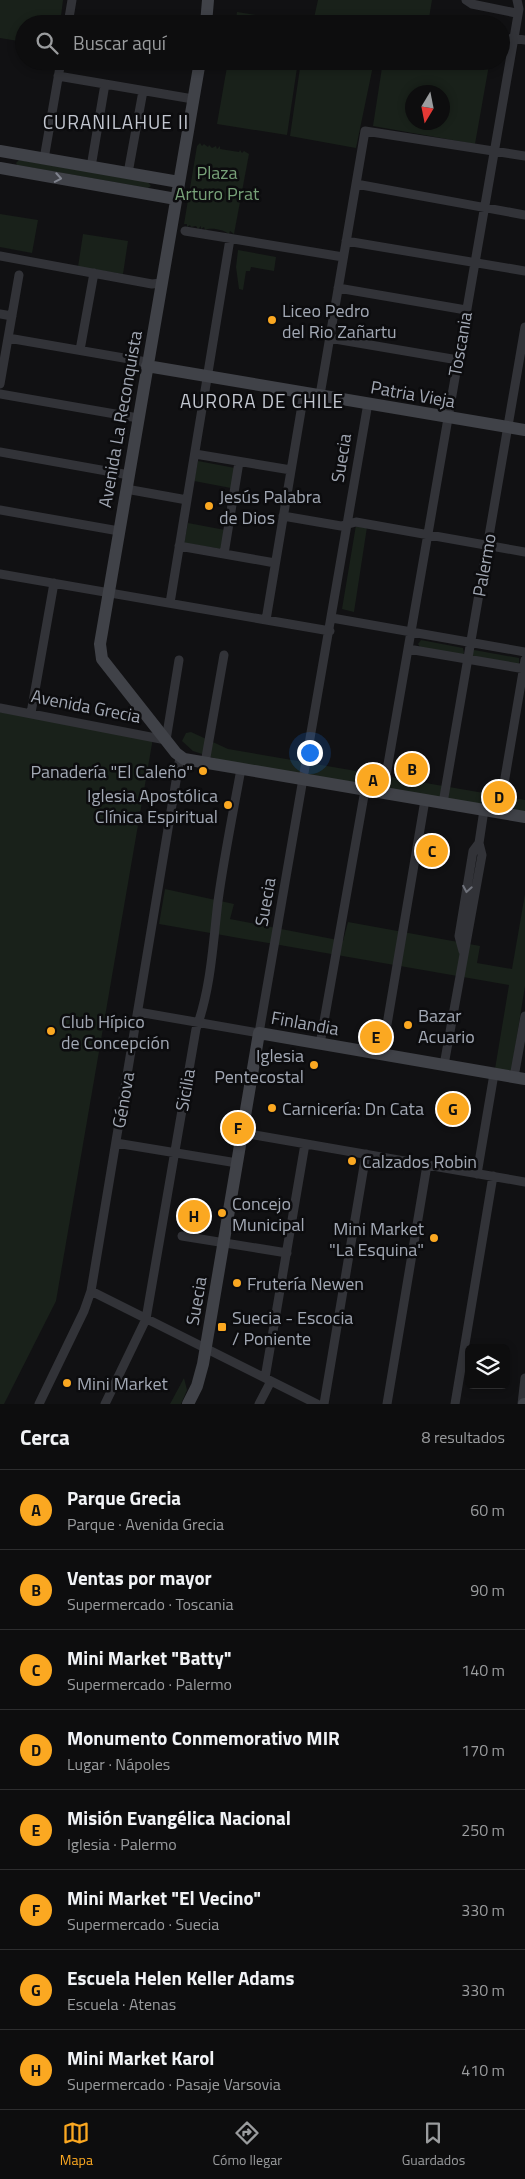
<!DOCTYPE html>
<html lang="es">
<head>
<meta charset="utf-8">
<style>
  :root { --surface:#0d0d0e; --page:#1b1b1c; --text:#f1f3f6; --muted:#9a9c9e; --line:#2d2d2e; --accent:#fba821 }
  body { margin:0; font-family:"Titillium Web",sans-serif; background:var(--page); color:var(--text) }
  .controls { position:absolute; right:15px; bottom:15px; display:grid; overflow:hidden; border-radius:8px; box-shadow:0 2px 8px #0003 }
  .controls button { width:45px; height:45px; display:grid; place-items:center; padding:0; border:0; border-bottom:1px solid var(--line); background:var(--surface); color:var(--text); font:25px sans-serif }
  .compass { position:absolute; left:405px; top:85px; width:45px; height:45px; border-radius:50%; background:var(--surface); box-shadow:0 2px 8px #0003; rotate:190deg }
  .you { position:absolute; left:309px; top:752px; width:18px; height:18px; margin:-12px; border:4px solid #fff; border-radius:50%; background:#1a73e8; box-shadow:0 0 0 8px #1a73e833 }
  .badge { display:grid; place-items:center; width:32px; height:32px; border-radius:50%; background:var(--accent); color:#111; font-size:16px; font-weight:700 }
  .pin { position:absolute; translate:-50% -50%; border:2px solid #fff; box-shadow:0 1px 5px #0006 }
  .list { margin:0; padding:0; list-style:none }
  h2 { display:flex; justify-content:space-between; align-items:center; height:65px; margin:0; padding:0 20px; font-size:21px }
  h2 small { font-size:16px; font-weight:400; color:var(--muted) }
  .list li { display:grid; grid-template-columns:32px 1fr auto; gap:15px; align-items:center; box-sizing:border-box; height:80px; padding:0 20px; border-top:1px solid var(--line) }
  .list b { display:block; font-size:19px; white-space:nowrap }
  .list p { margin:0; font-size:16px; white-space:nowrap; color:var(--muted) }
  .list em { font-size:16px; font-style:normal; color:var(--muted) }
  .icon { flex:none; width:28px; height:28px; fill:none; stroke:currentColor; stroke-width:2; stroke-linecap:round; stroke-linejoin:round }
  .map { position:relative; flex:none; width:525px; height:1404px; overflow:hidden }
  .search { position:absolute; background:var(--surface); box-shadow:0 2px 8px #0003; left:15px; right:15px; top:15px; height:55px; display:flex; align-items:center; gap:12px; box-sizing:border-box; padding:0 18px; border-radius:28px; color:var(--muted); font-size:19px }
  .sheet { height:705px; background:var(--surface) }
  nav { display:flex; justify-content:space-around; align-items:center; box-sizing:border-box; height:70px; border-top:1px solid var(--line); background:var(--surface); font-size:14px; color:var(--muted) }
  nav a { display:grid; justify-items:center; gap:2px }
  nav .on { color:var(--accent) }
  .map>svg:first-child { display:block }
</style>
</head>
<body>
<div class="map">
<svg width="525" height="1404" viewBox="0 0 525 1404">
  <rect width="100%" height="100%" fill="#111113"/>
  <path fill="#19211a" fill-rule="evenodd" d="M0,0H63L60,24H24V42L0,38Z
    M318,0H432L428,24H345L314,18Z
    M237,12L304,23L303,24H235Z
    M228,61H298L287,135L217,124Z
    M301,61H374L356,148L290,136Z
    M383,61H469L489,65L475,144L373,126ZM412,92H442V122H412Z
    M200,143L202,146L204,144L208,147L209,145L212,148L216,146L217,149L220,146V149L239,152L240,150L242,153L244,151L249,154L234,234L230,231L229,234C224,230 212,227 205,230L204,227L201,229V226L198,229L196,226L191,227L190,225L187,227V224H184L197,146Z
    M19,160L148,182L151,186L148,188L17,165L16,163Z
    M0,214L38,220L32,253L0,247Z
    M83,234L128,241L123,274L78,267Z
    M238,250L276,257L274,271L251,267L250,271H246L243,290L239,289L236,267Z
    M198,461L235,468L231,488L194,481Z
    M188,523L225,530L222,549L184,543Z
    M356,525L367,527L354,612L342,609Z
    M421,640L463,648L464,653L462,655L420,647L418,644Z
    M474,650L519,658V664L473,657L472,652Z
    M0,712L153,738L56,1301L4,1404H0Z
    M191,732L228,749L525,800V812L220,760L193,751L182,741L186,733Z
    M165,889L234,904L230,919L343,941L348,922L480,946L477,963L512,969L525,894V986L511,1073L495,1069L509,985L159,924Z
    M184,1378L187,1390L181,1404H170Z"/>
  <g fill="none" stroke-linecap="round" stroke-linejoin="round">
    <path stroke="#323338" stroke-width="9" d="M466,0L472,4L516,13
      M68,21L87,24
      M68,24L72,0
      M512,38L525,40
      M58,76L193,99
      M44,159L61,61
      M91,167L105,84
      M128,173L143,91
      M356,184L525,215
      M185,231L343,257
      M346,241L525,271
      M0,256L152,284L161,283
      M338,288L466,310
      M0,314L12,316
      M8,338L141,361L147,366
      M329,338L458,360
      M80,350L94,273
      M0,384L19,275
      M0,394L138,418
      M320,395L365,131L525,156
      M0,452L129,475
      M195,454L291,470
      M126,489L187,500
      M0,510L119,531
      M283,516L341,526L356,522L525,552
      M179,546L275,563
      M224,554L239,462
      M0,574L330,631
      M170,603L230,239
      M332,618L525,652
      M266,620L304,393
      M408,649L525,669
      M0,708L166,740L179,660
      M31,713L54,583
      M205,763L224,655
      M383,793L519,9L517,0
      M443,803L525,327
      M499,813L525,660
      M463,951L459,936L473,851L479,843L484,810
      M138,1012L259,1033L368,403
      M320,1044L365,790
      M382,1054L425,800
      M444,1065L482,855L479,843
      M514,1077L525,1016
      M243,1133L525,1182
      M116,1143L237,1163
      M477,1174L494,1074
      M182,1236L287,1253
      M91,1291L317,1404
      M265,1378L305,1144
      M39,1404L84,1311L91,1291L180,757
      M105,1404L146,1319L196,1029C211,989 213,943 218,901C224,857 233,813 241,769
      M259,1404L271,1381
      M324,1404L366,1154
      M387,1404L427,1165
      M455,1404L493,1176
      M522,1404L525,1378"/>
    <path stroke="#404248" stroke-width="12" d="M206,24L208,0
      M200,61L100,644L102,659L176,753L184,759L525,817
      M0,151L179,182
      M0,168L176,199
      M147,366L525,430
      M188,1404L197,1386L203,1364L259,1033L525,1079
      M524,1404H525"/>
  </g>
  <defs><path id="oneway-chevron" d="M-2-3.5L2.5 0L-2 3.5" fill="none" stroke-width="1.6" stroke-linecap="round" stroke-linejoin="round" transform="scale(1.25)"/></defs>
  <use stroke="#80848e" href="#oneway-chevron" transform="translate(58 178) rotate(10)"/>
  <use stroke="#70737c" href="#oneway-chevron" transform="translate(467 889) rotate(100)"/>
  <g fill="#fba821" stroke="#0c0c0e" stroke-width="2">
    <circle cx="272" cy="320" r="5"/>
    <circle cx="209" cy="506" r="5"/>
    <circle cx="203" cy="771" r="5"/>
    <circle cx="228" cy="805" r="5"/>
    <circle cx="408" cy="1025" r="5"/>
    <circle cx="51" cy="1031" r="5"/>
    <circle cx="314" cy="1065" r="5"/>
    <circle cx="272" cy="1108" r="5"/>
    <circle cx="352" cy="1161" r="5"/>
    <circle cx="222" cy="1213" r="5"/>
    <circle cx="434" cy="1238" r="5"/>
    <circle cx="237" cy="1283" r="5"/>
    <rect x="217" y="1322" width="10" height="10" rx="2.5"/>
    <circle cx="67" cy="1383" r="5"/>
  </g>
  <g text-anchor="middle" dominant-baseline="central" stroke-width="5" stroke-linejoin="round" paint-order="stroke">
    <g font-size="18" fill="#77a178" stroke="#0c0c0e">
      <text x="217" y="172">Plaza<tspan x="217" dy="21">Arturo Prat</tspan></text>
    </g>
    <g font-size="18" fill="#a2a8b4" stroke="#0c0c0e" text-anchor="start">
      <text x="282" y="310">Liceo Pedro<tspan x="282" dy="21">del Rio Zañartu</tspan></text>
      <text x="219" y="496">Jesús Palabra<tspan x="219" dy="21">de Dios</tspan></text>
      <text x="193" y="771" text-anchor="end">Panadería "El Caleño"</text>
      <text x="218" y="795" text-anchor="end">Iglesia Apostólica<tspan x="218" dy="21">Clínica Espiritual</tspan></text>
      <text x="418" y="1015">Bazar<tspan x="418" dy="21">Acuario</tspan></text>
      <text x="61" y="1021">Club Hípico<tspan x="61" dy="21">de Concepción</tspan></text>
      <text x="304" y="1055" text-anchor="end">Iglesia<tspan x="304" dy="21">Pentecostal</tspan></text>
      <text x="282" y="1108">Carnicería: Dn Cata</text>
      <text x="362" y="1161">Calzados Robin</text>
      <text x="232" y="1203">Concejo<tspan x="232" dy="21">Municipal</tspan></text>
      <text x="424" y="1228" text-anchor="end">Mini Market<tspan x="424" dy="21">"La Esquina"</tspan></text>
      <text x="247" y="1283">Frutería Newen</text>
      <text x="232" y="1317">Suecia - Escocia<tspan x="232" dy="21">/ Poniente</tspan></text>
      <text x="77" y="1383">Mini Market</text>
    </g>
    <g font-size="18" fill="#a2a8b4" stroke="#0c0c0e">
      <text transform="translate(460 344) rotate(-80)">Toscania</text>
      <text transform="translate(413 394) rotate(10)">Patria Vieja</text>
      <text transform="translate(120 419) rotate(-80)">Avenida La Reconquista</text>
      <text transform="translate(341 458) rotate(-81)">Suecia</text>
      <text transform="translate(484 565) rotate(-80)">Palermo</text>
      <text transform="translate(86 706) rotate(11)">Avenida Grecia</text>
      <text transform="translate(265 902) rotate(-80)">Suecia</text>
      <text transform="translate(305 1023) rotate(10)">Finlandia</text>
      <text transform="translate(185 1090) rotate(-80)">Sicilia</text>
      <text transform="translate(123 1100) rotate(-80)">Génova</text>
      <text transform="translate(196 1301) rotate(-80)">Suecia</text>
    </g>
    <g font-size="19" letter-spacing="1" fill="#c3c7d0" stroke="#0c0c0e">
      <text x="116" y="121">CURANILAHUE II</text>
      <text x="262" y="400">AURORA DE CHILE</text>
    </g>
  </g>
</svg>
<div class="controls">
<button><svg class="icon" aria-label="layers" viewBox="0 0 24 24"><path d="M12 4l9 5-9 5-9-5zM3 14l9 5 9-5"/></svg></button>
</div>
<svg class="compass" viewBox="-18 -18 36 36"><path d="M0-13l5 13h-10z" fill="#e53935"/><path d="M0 13l5-13h-10z" fill="#9a9c9e"/></svg>
<div class="you"></div>
<div class="pin badge" style="left:373px;top:780px">A</div>
<div class="pin badge" style="left:412px;top:769px">B</div>
<div class="pin badge" style="left:432px;top:851px">C</div>
<div class="pin badge" style="left:499px;top:797px">D</div>
<div class="pin badge" style="left:376px;top:1037px">E</div>
<div class="pin badge" style="left:238px;top:1128px">F</div>
<div class="pin badge" style="left:453px;top:1109px">G</div>
<div class="pin badge" style="left:194px;top:1216px">H</div>
<div class="search"><svg class="icon" aria-label="search" viewBox="0 0 24 24"><circle cx="10" cy="10" r="6"/><path d="M15 15l6 6"/></svg>Buscar aquí</div>
</div>
<section class="sheet">
<h2>Cerca<small>8 resultados</small></h2>
<ul class="list">
<li><span class="badge">A</span><div><b>Parque Grecia</b><p>Parque · Avenida Grecia</p></div><em>60 m</em></li>
<li><span class="badge">B</span><div><b>Ventas por mayor</b><p>Supermercado · Toscania</p></div><em>90 m</em></li>
<li><span class="badge">C</span><div><b>Mini Market &quot;Batty&quot;</b><p>Supermercado · Palermo</p></div><em>140 m</em></li>
<li><span class="badge">D</span><div><b>Monumento Conmemorativo MIR</b><p>Lugar · Nápoles</p></div><em>170 m</em></li>
<li><span class="badge">E</span><div><b>Misión Evangélica Nacional</b><p>Iglesia · Palermo</p></div><em>250 m</em></li>
<li><span class="badge">F</span><div><b>Mini Market &quot;El Vecino&quot;</b><p>Supermercado · Suecia</p></div><em>330 m</em></li>
<li><span class="badge">G</span><div><b>Escuela Helen Keller Adams</b><p>Escuela · Atenas</p></div><em>330 m</em></li>
<li><span class="badge">H</span><div><b>Mini Market Karol</b><p>Supermercado · Pasaje Varsovia</p></div><em>410 m</em></li>
</ul>
</section>
<nav>
<a class="on"><svg class="icon" aria-label="map" viewBox="0 0 24 24"><path d="M3 6l6-2 6 2 6-2v14l-6 2-6-2-6 2zM9 4v14M15 6v14"/></svg>Mapa</a>
<a><svg class="icon" aria-label="directions" viewBox="0 0 24 24"><path d="M12 3l9 9-9 9-9-9zM9 14v-3h6M13 9l2 2-2 2"/></svg>Cómo llegar</a>
<a><svg class="icon" aria-label="saved" viewBox="0 0 24 24"><path d="M7 4h10v16l-5-4-5 4z"/></svg>Guardados</a>
</nav>
</body>
</html>
